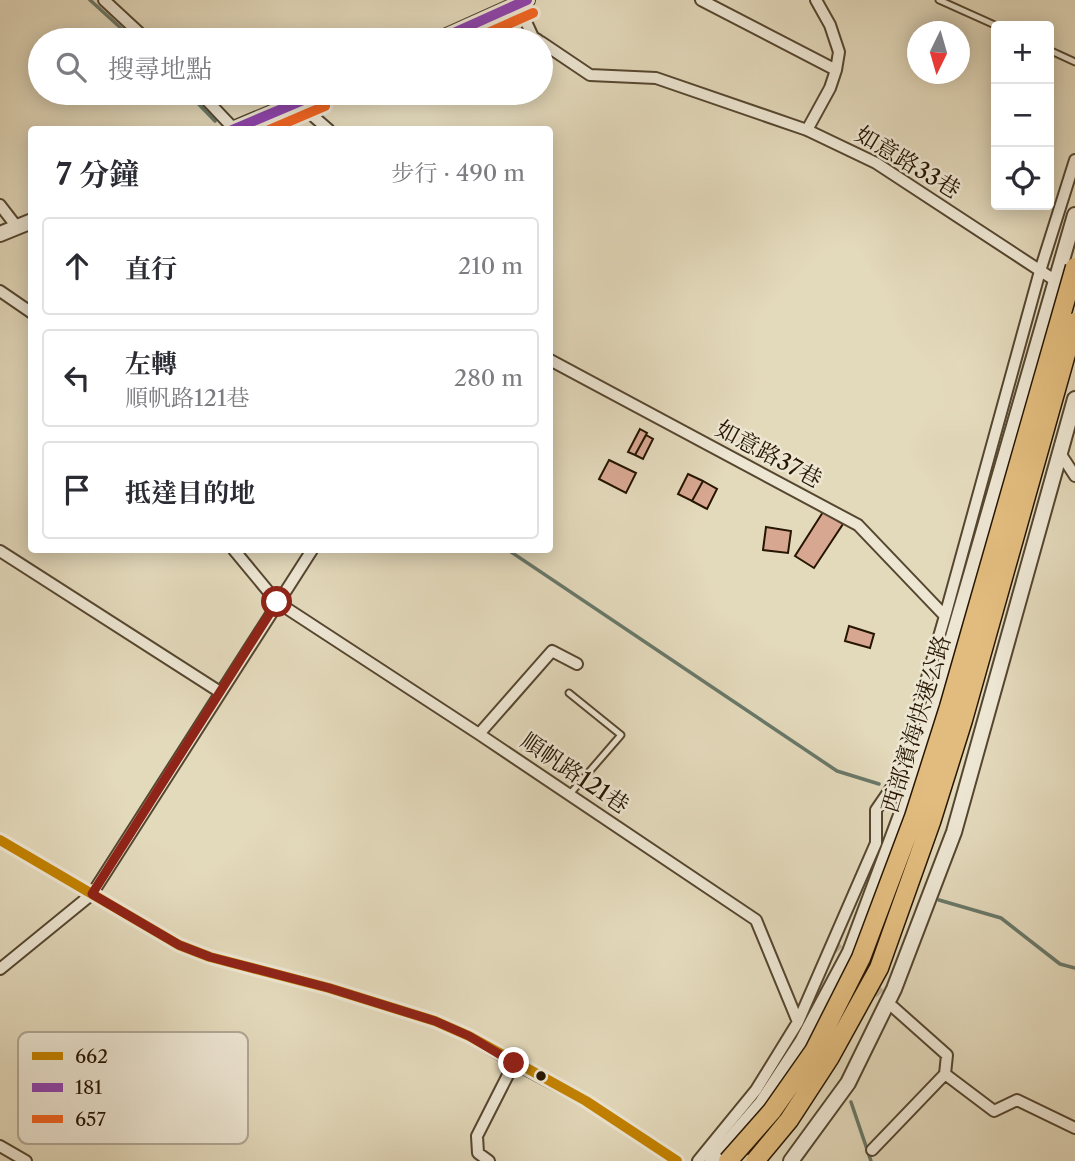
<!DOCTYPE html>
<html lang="zh-TW">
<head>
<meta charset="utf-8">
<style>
  :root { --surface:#fff; --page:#f2f2f3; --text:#2b2b33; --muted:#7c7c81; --line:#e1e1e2 }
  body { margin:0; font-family:"Libre Caslon Text","Noto Serif TC",serif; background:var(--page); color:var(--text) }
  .controls { position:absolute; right:21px; top:21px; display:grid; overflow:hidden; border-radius:7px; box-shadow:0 4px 18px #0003 }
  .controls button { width:63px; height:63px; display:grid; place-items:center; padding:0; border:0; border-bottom:2px solid var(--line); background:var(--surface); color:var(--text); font:35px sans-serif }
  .compass { position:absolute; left:907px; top:21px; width:63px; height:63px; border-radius:50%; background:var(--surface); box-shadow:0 4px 18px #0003; rotate:185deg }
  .stop { position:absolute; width:21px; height:21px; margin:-16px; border:5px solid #8f2418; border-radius:50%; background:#fff }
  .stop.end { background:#8f2418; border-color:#fff; box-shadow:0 2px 7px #0008 }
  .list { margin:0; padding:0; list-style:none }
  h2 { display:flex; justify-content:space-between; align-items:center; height:91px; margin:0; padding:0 28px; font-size:30px }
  h2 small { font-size:23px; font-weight:400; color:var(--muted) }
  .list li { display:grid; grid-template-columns:46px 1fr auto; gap:21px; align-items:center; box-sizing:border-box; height:98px; margin:0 14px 14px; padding:0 14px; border:2px solid var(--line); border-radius:7px }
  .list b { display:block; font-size:26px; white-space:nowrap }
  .list p { margin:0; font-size:23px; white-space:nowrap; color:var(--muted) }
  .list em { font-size:23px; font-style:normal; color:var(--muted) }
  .icon { flex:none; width:38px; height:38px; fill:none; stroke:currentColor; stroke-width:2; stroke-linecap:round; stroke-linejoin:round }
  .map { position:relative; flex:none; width:1075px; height:1161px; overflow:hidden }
  .search { position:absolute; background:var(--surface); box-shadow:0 4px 18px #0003; left:28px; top:28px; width:525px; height:77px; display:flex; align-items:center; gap:18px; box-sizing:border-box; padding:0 24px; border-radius:38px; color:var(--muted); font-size:26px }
  .panel { position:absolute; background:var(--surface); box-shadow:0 4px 18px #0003; left:28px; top:126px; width:525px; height:427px; border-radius:7px }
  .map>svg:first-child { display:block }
</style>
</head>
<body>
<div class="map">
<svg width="1075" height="1161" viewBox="0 0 1075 1161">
  <rect width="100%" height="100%" fill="#e3d9bb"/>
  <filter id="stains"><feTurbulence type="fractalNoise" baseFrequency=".00286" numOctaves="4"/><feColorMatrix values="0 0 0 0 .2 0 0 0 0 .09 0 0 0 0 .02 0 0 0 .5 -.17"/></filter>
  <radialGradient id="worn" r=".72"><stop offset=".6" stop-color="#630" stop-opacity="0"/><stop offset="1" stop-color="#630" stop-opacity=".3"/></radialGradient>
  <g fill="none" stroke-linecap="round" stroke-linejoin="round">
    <path stroke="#697868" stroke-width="3.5" d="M90,0L134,40
      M188,93L215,121
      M508,550L837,771L879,784
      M939,900L1001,918L1060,964L1075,968
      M851,1102L871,1161"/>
  </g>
  <path fill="#d7a791" stroke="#261500" stroke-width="2" d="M640,429L647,433L635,455L628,452Z
    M646,435L653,439L643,459L635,455Z
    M609,460L636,473L626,493L599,479Z
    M688,474L703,481L692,501L678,494Z
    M703,481L717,489L707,509L692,501Z
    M823,512L843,524L814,568L795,556Z
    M766,527L791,531L788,553L763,550Z
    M849,626L874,634L870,648L845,641Z"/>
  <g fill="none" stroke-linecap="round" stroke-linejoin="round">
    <path stroke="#bdb296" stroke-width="10" stroke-dasharray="10 5" stroke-linecap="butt" d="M832,943L891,1005"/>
    <g stroke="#55462f" stroke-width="9">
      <path id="service" d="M939,0L997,26
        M1049,50L1075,62
        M569,693L621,735L569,795"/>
    </g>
    <g stroke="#55462f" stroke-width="14">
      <path id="minor" d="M104,0L147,40
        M516,0L533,37L538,40
        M701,0L836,70L830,88L807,130
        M816,0L830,25L839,52L836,70
        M541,42L590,75L656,78L807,130L876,163L1056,281
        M200,93L235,130
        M297,102L329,130
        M0,205L17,227
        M0,291L32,313
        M550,360L858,525L945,616
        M1060,453L1075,476
        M234,550L277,602L479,734L756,920L798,1022
        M0,551L220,692
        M479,734L552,651L577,664
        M0,840L179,945L210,957L329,988L435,1021L469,1036L514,1063L586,1101L677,1161
        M0,969L92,894L312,550
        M945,1074L994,1111L1017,1100L1075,1128
        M0,1146L26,1161
        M872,1150L945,1074L947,1055L893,1007
        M489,1161L478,1153L477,1136L514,1063
        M698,1161L756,1090L798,1022L876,843V810L898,778L945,616L1040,271L1075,160"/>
    </g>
    <g stroke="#55462f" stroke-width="18">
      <path id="tertiary" d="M438,40L527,0
        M231,130L320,93
        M0,234L32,221
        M712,1161L762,1103L802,1042L850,952L903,810L1075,215
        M791,1161L848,1083L894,989L954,832L1075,399"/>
    </g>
    <use href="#service" stroke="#ede6d3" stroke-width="5"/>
    <use href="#minor" stroke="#ede6d3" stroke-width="10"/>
    <use href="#tertiary" stroke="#ede6d3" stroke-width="14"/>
    <g stroke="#261500" stroke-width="21" stroke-linecap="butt">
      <path id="trunk-bridge" d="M728,1161L772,1111L814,1051L861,958L914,817L949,707L1075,267
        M755,1161L789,1120L830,1057L879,968L931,822L963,720L1075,322"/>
    </g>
    <use href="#trunk-bridge" stroke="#e2bc7e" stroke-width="18"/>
    <g stroke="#ede6d3" stroke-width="16">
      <path id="bus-1" d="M0,840L179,945L210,957L329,988L435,1021L469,1036L586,1101L677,1161"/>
    </g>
    <g stroke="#ede6d3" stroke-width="16">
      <path id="bus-2" d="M438,40L527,0
        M232,130L320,93"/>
    </g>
    <g stroke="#ede6d3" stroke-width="16">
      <path id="bus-3" d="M472,40L533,13
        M269,130L325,106"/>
    </g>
    <use href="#bus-1" stroke="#c38200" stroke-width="10"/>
    <use href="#bus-2" stroke="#8e44ad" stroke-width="10"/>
    <use href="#bus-3" stroke="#f26522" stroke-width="10"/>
  </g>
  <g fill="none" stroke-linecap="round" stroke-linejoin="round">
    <path stroke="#8f2418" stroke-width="9" d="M277,602L92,894L179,945L210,957L329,988L435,1021L469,1036L514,1063"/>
  </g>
  <circle fill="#261500" stroke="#ede6d3" stroke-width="2.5" cx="541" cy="1076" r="6"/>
  <g text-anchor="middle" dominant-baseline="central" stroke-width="5" stroke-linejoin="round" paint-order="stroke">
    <g font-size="23" fill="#261500" stroke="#ede6d3">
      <text transform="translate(908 162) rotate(31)">如意路33巷</text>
      <text transform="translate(769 454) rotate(28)">如意路37巷</text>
      <text transform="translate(916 724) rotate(-73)">西部濱海快速公路</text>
      <text transform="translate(575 773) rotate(34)">順帆路121巷</text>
    </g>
  </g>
  <rect x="18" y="1032" width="230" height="112" rx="10" fill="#ede6d3" stroke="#b1a794" stroke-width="2"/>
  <rect x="32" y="1052" width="31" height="8" fill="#c38200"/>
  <rect x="32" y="1083" width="31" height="9" fill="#8e44ad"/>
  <rect x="32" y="1115" width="31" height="8" fill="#f26522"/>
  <g font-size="19" fill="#261500">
    <text x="75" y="1063">662</text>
    <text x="75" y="1094">181</text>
    <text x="75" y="1126">657</text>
  </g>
  <rect width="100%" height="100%" filter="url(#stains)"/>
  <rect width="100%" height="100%" fill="url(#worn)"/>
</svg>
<div class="controls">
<button>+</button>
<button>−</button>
<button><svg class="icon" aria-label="locate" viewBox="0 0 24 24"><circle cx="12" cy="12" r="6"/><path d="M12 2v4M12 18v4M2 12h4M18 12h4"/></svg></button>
</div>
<svg class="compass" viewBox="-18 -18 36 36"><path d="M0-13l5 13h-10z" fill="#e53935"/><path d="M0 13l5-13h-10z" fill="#7c7c81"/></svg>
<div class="stop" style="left:277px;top:602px"></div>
<div class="stop end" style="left:514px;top:1063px"></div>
<div class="search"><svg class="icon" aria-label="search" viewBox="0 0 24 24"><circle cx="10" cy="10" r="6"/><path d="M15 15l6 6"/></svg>搜尋地點</div>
<section class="panel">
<h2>7 分鐘<small>步行 · 490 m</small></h2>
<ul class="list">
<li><svg class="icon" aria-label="ahead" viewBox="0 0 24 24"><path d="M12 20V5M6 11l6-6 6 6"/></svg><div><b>直行</b></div><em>210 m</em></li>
<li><svg class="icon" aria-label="left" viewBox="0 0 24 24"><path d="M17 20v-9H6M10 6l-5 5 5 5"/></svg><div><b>左轉</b><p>順帆路121巷</p></div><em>280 m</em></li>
<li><svg class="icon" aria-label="arrive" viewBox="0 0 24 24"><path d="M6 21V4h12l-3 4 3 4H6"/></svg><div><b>抵達目的地</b></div></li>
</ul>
</section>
</div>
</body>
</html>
